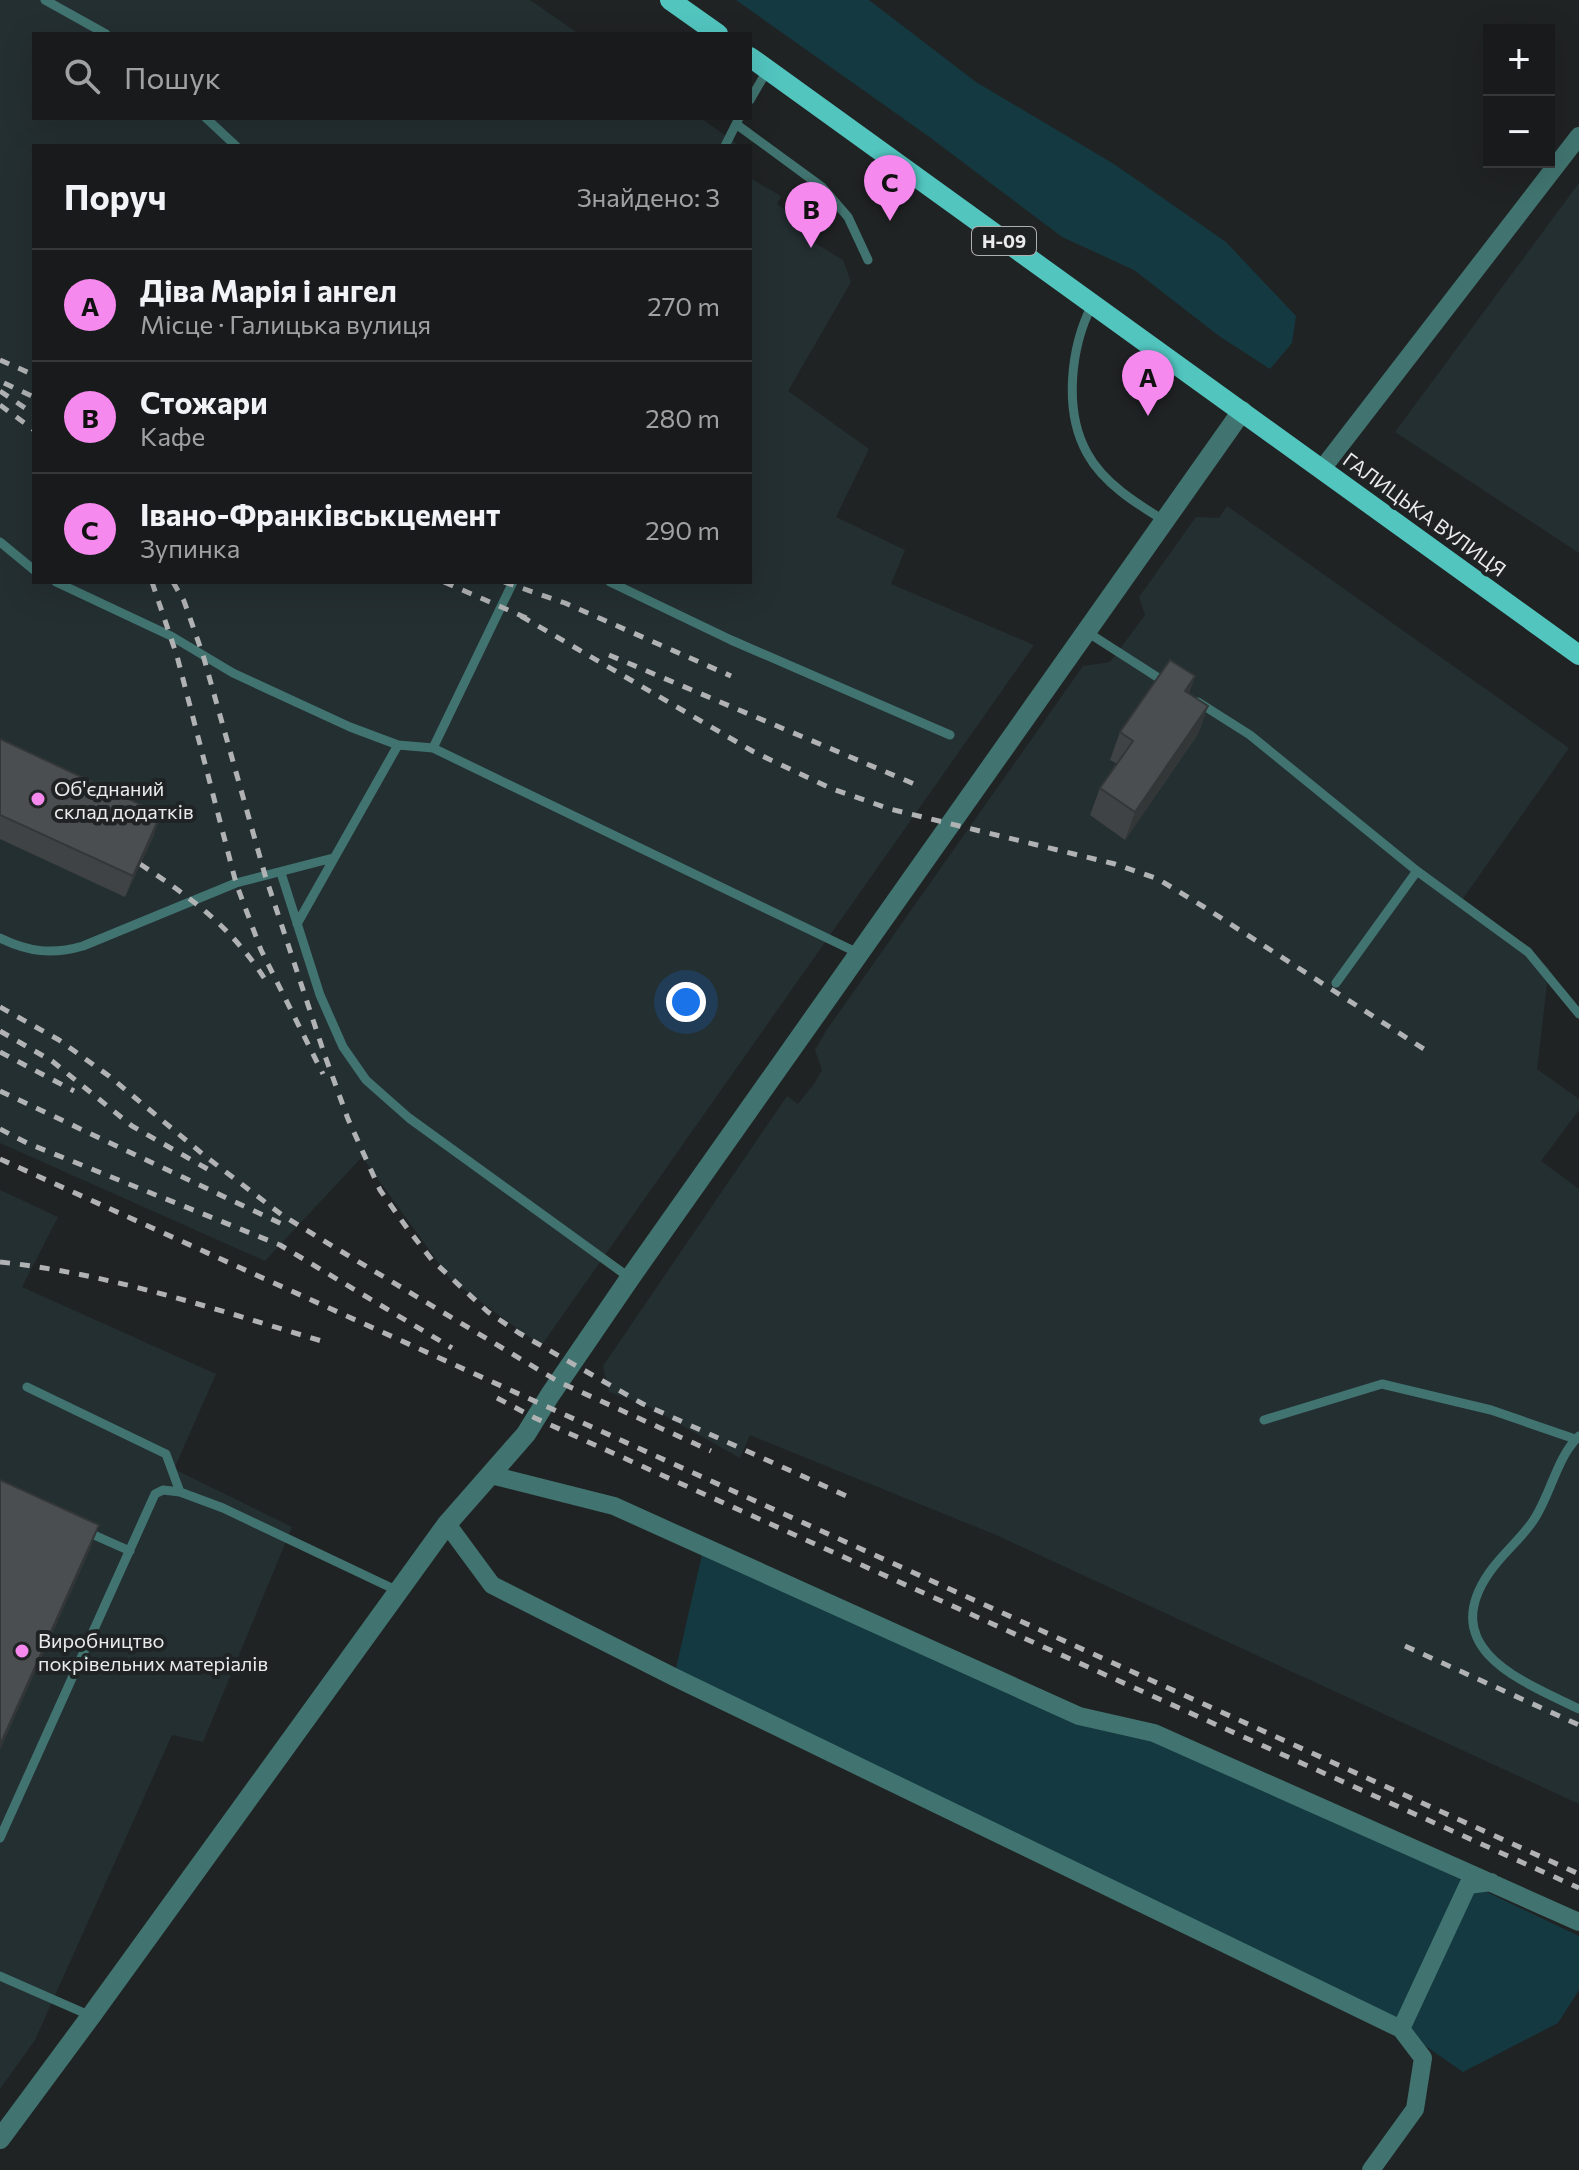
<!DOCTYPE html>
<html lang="uk">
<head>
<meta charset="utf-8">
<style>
  :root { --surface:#181a1b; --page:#212324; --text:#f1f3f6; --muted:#9fa1a3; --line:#36383a; --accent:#f589ee }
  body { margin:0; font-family:Commissioner,sans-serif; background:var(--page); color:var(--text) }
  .controls { position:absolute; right:24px; top:24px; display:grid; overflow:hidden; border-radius:0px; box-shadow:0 8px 32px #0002 }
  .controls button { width:72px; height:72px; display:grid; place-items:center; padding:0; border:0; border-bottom:2px solid var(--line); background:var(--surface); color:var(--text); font:40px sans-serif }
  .you { position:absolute; left:686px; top:1002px; width:28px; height:28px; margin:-20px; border:6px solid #fff; border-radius:50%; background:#1a73e8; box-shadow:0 0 0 12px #1a73e833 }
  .badge { display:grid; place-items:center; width:52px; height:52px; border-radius:50%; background:var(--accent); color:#111; font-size:26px; font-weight:700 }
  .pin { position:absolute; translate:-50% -66px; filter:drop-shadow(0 2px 4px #0008) }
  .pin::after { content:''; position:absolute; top:42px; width:28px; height:24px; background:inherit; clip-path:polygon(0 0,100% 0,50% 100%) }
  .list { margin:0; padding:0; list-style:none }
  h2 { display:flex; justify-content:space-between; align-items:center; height:104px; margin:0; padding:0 32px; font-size:34px }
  h2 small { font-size:26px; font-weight:400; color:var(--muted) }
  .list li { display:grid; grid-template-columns:52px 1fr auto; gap:24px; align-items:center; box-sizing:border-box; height:112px; padding:0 32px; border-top:2px solid var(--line) }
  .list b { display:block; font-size:30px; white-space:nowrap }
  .list p { margin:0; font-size:26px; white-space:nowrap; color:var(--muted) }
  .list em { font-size:26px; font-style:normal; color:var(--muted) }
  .icon { flex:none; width:44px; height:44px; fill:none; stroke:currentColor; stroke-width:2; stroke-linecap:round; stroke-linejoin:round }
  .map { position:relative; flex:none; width:1579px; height:2170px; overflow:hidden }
  .search { position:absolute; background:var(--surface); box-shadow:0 8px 32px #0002; left:32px; top:32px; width:720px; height:88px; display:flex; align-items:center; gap:20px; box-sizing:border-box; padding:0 28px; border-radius:0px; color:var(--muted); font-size:30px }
  .panel { position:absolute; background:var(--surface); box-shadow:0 8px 32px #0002; left:32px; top:144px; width:720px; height:440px; border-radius:0px }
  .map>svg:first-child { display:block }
</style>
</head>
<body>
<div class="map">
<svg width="1579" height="2170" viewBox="0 0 1579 2170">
  <rect width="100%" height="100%" fill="#202324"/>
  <path fill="#242f32" d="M0,0H530L579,34H34V118H701L740,146H34V582H750V178L781,196L777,204L808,225L803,236L843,260L851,282L788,391L869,449L836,517L905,550L891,584L1034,645L541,1346L451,1280L362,1157L265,1261L0,1143Z
    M1579,183V553L1395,432Z
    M1227,506L1569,748L1462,900L1549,968L1537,1069L1579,1099V1110L1541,1161L1579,1189V1804L996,1535L750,1435L740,1458L644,1404L609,1392L603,1366L787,1096L798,1104L814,1084L822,1070L815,1050L826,1031L1083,666L1110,662L1145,615L1139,597L1196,517L1219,518Z
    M0,1190L58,1217L22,1287L216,1374L174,1469L292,1527L203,1742L172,1735L35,2040L0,2089Z"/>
  <path fill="#143940" d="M736,0H869L976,82L1114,164L1226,242L1296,316L1292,343L1270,369L1219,336L1134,270L1062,237L928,136Z
    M704,1546L1079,1716L1154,1733L1579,1936V1990L1558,2023L1463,2072L1401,2029L674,1677Z"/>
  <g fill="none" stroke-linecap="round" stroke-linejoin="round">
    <path stroke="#417470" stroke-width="9" d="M45,0L106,34
      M750,100L768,69
      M206,118L236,146
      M736,124L822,187L848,217L868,260
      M725,146L739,118
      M1092,305C1071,346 1063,410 1087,453C1103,483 1137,504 1165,521
      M0,542L34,570
      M56,582L171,636L233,673L350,727L398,745L433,748L513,582
      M610,582L731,640L950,735
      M1087,632L1168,684
      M1198,702L1250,735L1417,871L1528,952L1579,1014
      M433,748L858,953
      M281,873L320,995L343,1047L366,1080L409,1118L630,1278
      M297,924L398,745
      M0,938C29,952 52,955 83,946L236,883L333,858
      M1336,983L1417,871
      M27,1387L166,1454L180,1492
      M1264,1420L1382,1384L1491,1410L1575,1439
      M1579,1436C1556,1458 1551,1495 1533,1521C1520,1540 1502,1554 1489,1573C1436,1650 1524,1682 1579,1709
      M85,1531L130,1551
      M0,1838L155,1494L163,1490L180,1492L223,1508L398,1591
      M0,1976L91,2016"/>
    <path stroke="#417470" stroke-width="18" d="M1322,469L1579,136
      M491,1475L614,1506L1079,1716L1154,1733L1579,1922
      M447,1524L492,1585L674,1677L1401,2029L1423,2058L1415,2109L1371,2170
      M1401,2029L1468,1885L1491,1882"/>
    <path stroke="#417470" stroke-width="20" d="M0,2139L91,2016L447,1524L526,1434L550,1395L630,1278L1242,411"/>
    <path stroke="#52c5bf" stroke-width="20" d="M670,0L718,34
      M750,57L1579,655"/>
    <path stroke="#b0b2b3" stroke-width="5" stroke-dasharray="10 10" stroke-linecap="butt" d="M0,360L34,375
      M4,383L34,397
      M0,391L34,414
      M0,405L34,430
      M152,582L177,656L236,883L261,950L323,1074
      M173,582L184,601L203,655L265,875L325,1056L348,1119L380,1190L407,1228L432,1260L488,1312L519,1333L643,1404L853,1499
      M444,582L529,619
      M504,582L565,603L731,676
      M521,616L754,752L830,788L890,809L1115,864L1158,879L1204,907L1430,1053
      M609,655L919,786
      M140,864C193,899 233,928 268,984
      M0,1007L59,1040L109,1076L205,1156L282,1215L339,1250L559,1382L711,1451
      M0,1031L52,1061L132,1126L211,1171
      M0,1052L74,1091
      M0,1091L282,1224
      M0,1129L27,1143L280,1245L452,1348
      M0,1159L1579,1874
      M0,1262C112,1274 217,1310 325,1342
      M497,1398L535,1418L1579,1888
      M1405,1646L1579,1725"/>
  </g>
  <path fill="#404345" d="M1195,676L1189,693L1208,706L1198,734L1125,840L1090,815L1100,788L1117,764L1110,760L1120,732Z
    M0,739L154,835L125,897L0,839Z"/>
  <path fill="#343738" d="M1195,676L1185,704V691Z
    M1208,706L1198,734L1125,840L1135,812Z
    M161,814L154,835L125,897L133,876Z
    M99,1525L89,1552L0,1750V1745Z"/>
  <path fill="#4b4e50" stroke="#343738" stroke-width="2" d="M1170,660L1195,676L1185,691L1208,706L1135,812L1100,788L1133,741L1120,732Z
    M0,739L161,814L133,876L0,815Z
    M0,1480L99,1525L0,1745Z"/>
  <g fill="#f589ee" stroke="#202324" stroke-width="3">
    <circle cx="38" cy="799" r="8"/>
    <circle cx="22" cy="1651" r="8"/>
  </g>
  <g text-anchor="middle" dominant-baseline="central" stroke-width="8" stroke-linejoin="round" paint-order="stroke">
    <rect fill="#202324" stroke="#adafb0" stroke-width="2" x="972" y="227" width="64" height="28" rx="6"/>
    <g font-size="18" font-weight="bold" fill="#e9ebec">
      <text x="1004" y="241">Н-09</text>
    </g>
    <g font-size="20" fill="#e9ebec" stroke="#202324">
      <text transform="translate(1425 514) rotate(36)">ГАЛИЦЬКА ВУЛИЦЯ</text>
    </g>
    <g font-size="20" fill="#e9ebec" stroke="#202324" text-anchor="start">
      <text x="54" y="788">Об'єднаний<tspan x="54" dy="23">склад додатків</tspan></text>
      <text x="38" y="1640">Виробництво<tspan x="38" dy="23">покрівельних матеріалів</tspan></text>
    </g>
  </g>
</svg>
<div class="controls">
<button>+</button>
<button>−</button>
</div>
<div class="you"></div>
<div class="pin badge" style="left:1148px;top:416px">A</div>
<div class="pin badge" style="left:811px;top:248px">B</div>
<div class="pin badge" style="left:890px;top:221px">C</div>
<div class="search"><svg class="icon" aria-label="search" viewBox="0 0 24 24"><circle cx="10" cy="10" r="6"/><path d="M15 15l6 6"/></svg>Пошук</div>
<section class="panel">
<h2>Поруч<small>Знайдено: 3</small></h2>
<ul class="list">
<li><span class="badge">A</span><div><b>Діва Марія і ангел</b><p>Місце · Галицька вулиця</p></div><em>270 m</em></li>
<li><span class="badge">B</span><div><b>Стожари</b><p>Кафе</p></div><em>280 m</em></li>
<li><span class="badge">C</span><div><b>Івано-Франківськцемент</b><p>Зупинка</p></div><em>290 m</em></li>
</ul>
</section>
</div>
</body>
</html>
